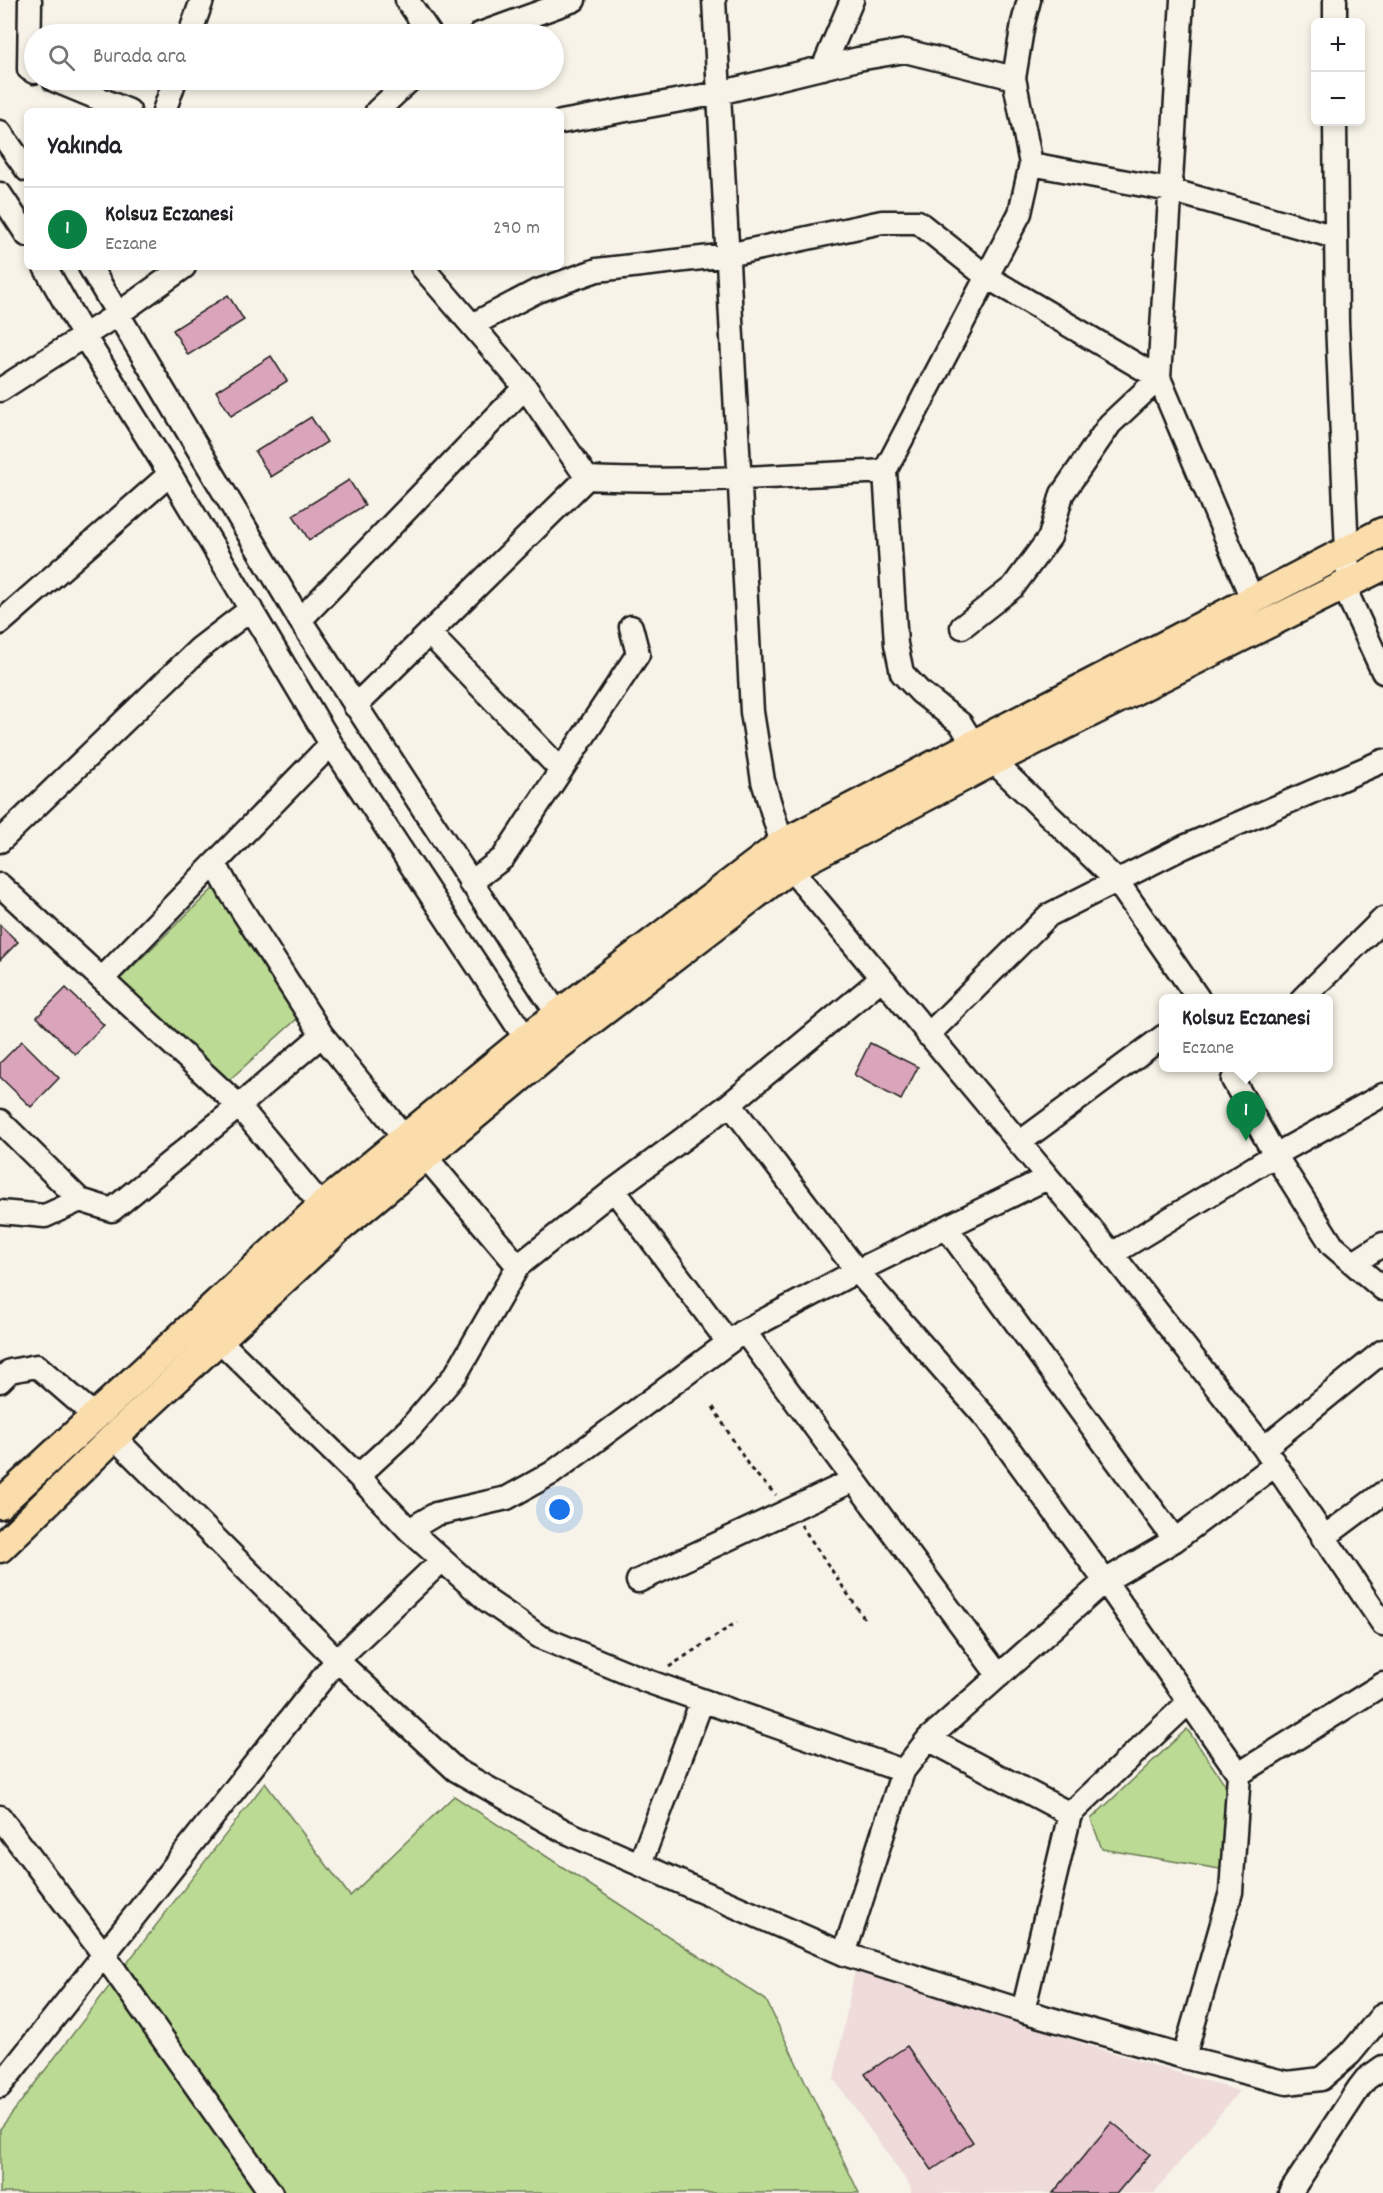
<!DOCTYPE html>
<html lang="tr">
<head>
<meta charset="utf-8">
<style>
  :root { --surface:#fff; --page:#f6f6f6; --text:#202124; --muted:#757577; --line:#e0e0e0; --accent:#0b8043 }
  body { margin:0; font-family:Dekko,sans-serif; background:var(--page); color:var(--text) }
  .controls { position:absolute; right:18px; top:18px; display:grid; overflow:hidden; border-radius:9px; box-shadow:0 3px 9px #0003 }
  .controls button { width:54px; height:54px; display:grid; place-items:center; padding:0; border:0; border-bottom:2px solid var(--line); background:var(--surface); color:var(--text); font:30px sans-serif }
  .you { position:absolute; left:560px; top:1510px; width:21px; height:21px; margin:-15px; border:4px solid #fff; border-radius:50%; background:#1a73e8; box-shadow:0 0 0 9px #1a73e833 }
  .badge { display:grid; place-items:center; width:39px; height:39px; border-radius:50%; background:var(--accent); color:#fff; font-size:20px; font-weight:700 }
  .pin { position:absolute; translate:-50% -50px; filter:drop-shadow(0 2px 3px #0008) }
  .pin::after { content:''; position:absolute; top:32px; width:21px; height:18px; background:inherit; clip-path:polygon(0 0,100% 0,50% 100%) }
  .popup { position:absolute; left:1159px; top:994px; width:174px; height:78px; box-sizing:border-box; display:grid; place-content:center; border-radius:9px; background:var(--surface); filter:drop-shadow(0 2px 4px #0005); font-size:20px; white-space:nowrap; color:var(--muted) }
  .popup b { font-size:22px; color:var(--text) }
  .popup::after { content:''; position:absolute; left:50%; top:100%; margin-left:-12px; border:12px solid transparent; border-top-color:var(--surface) }
  .list { margin:0; padding:0; list-style:none }
  h2 { display:flex; justify-content:space-between; align-items:center; height:78px; margin:0; padding:0 24px; font-size:26px }
  h2 small { font-size:20px; font-weight:400; color:var(--muted) }
  .list li { display:grid; grid-template-columns:39px 1fr auto; gap:18px; align-items:center; box-sizing:border-box; height:84px; padding:0 24px; border-top:2px solid var(--line) }
  .list b { display:block; font-size:22px; white-space:nowrap }
  .list p { margin:0; font-size:20px; white-space:nowrap; color:var(--muted) }
  .list em { font-size:20px; font-style:normal; color:var(--muted) }
  .icon { flex:none; width:33px; height:33px; fill:none; stroke:currentColor; stroke-width:2; stroke-linecap:round; stroke-linejoin:round }
  .map { position:relative; flex:none; width:1383px; height:2193px; overflow:hidden }
  .search { position:absolute; background:var(--surface); box-shadow:0 3px 9px #0003; left:24px; top:24px; width:540px; height:66px; display:flex; align-items:center; gap:15px; box-sizing:border-box; padding:0 21px; border-radius:33px; color:var(--muted); font-size:22px }
  .panel { position:absolute; background:var(--surface); box-shadow:0 3px 9px #0003; left:24px; top:108px; width:540px; height:162px; border-radius:9px }
  .map>svg:first-child { display:block }
</style>
</head>
<body>
<div class="map">
<svg width="1383" height="2193" viewBox="0 0 1383 2193">
  <rect width="100%" height="100%" fill="#f7f3e8"/>
  <filter id="ink" filterUnits="userSpaceOnUse"><feTurbulence type="fractalNoise" baseFrequency=".0167" numOctaves="2"/><feDisplacementMap in="SourceGraphic" scale="12" xChannelSelector="R" yChannelSelector="G"/><feConvolveMatrix kernelMatrix="1 2 1 2 8 2 1 2 1" color-interpolation-filters="sRGB"/></filter>
  <g filter="url(#ink)">
    <path fill="#eedbda" d="M855,1969L1090,2046L1239,2091L1154,2193H911V2187L834,2079Z"/>
    <path fill="#bbda93" stroke="#6c7b58" stroke-width="1.5" d="M219,883L299,1017L227,1082L120,979Z
      M1187,1729L1229,1790L1226,1870L1102,1849L1091,1819Z
      M265,1783L350,1896L454,1796L766,2000L859,2193H0V2129Z"/>
    <path fill="#daa4bb" stroke="#1c1c1c" stroke-width="1.5" d="M228,295L244,320L188,355L173,330Z
      M271,356L287,381L231,416L216,391Z
      M311,417L327,442L271,477L255,452Z
      M349,480L365,505L309,540L293,515Z
      M0,925L18,942L0,960Z
      M66,988L104,1025L75,1054L37,1017Z
      M22,1041L59,1078L31,1107L0,1077V1063Z
      M870,1043L918,1067L901,1100L854,1075Z
      M907,2046L973,2142L932,2170L865,2074Z
      M1112,2122L1150,2154L1117,2193H1053Z"/>
    <g fill="none" stroke-linecap="round" stroke-linejoin="round">
      <g stroke="#1c1c1c" stroke-width="27">
        <path id="minor" d="M30,0L29,69L34,72
          M407,0L430,34
          M714,0L752,712L763,781L782,844
          M1182,0L1159,378L1252,599
          M1335,0V22
          M190,34L202,0
          M480,34L574,0
          M823,68L852,0
          M54,80L129,111
          M164,111L175,80
          M377,111L410,80
          M561,122L719,93L858,59L905,51L1014,78
          M1335,122L1337,322L1349,598L1383,672
          M0,132L27,170
          M1031,164L1170,190L1335,237
          M0,194L27,235
          M45,267L84,336L170,474L331,744L526,1039
          M90,267L300,620L558,1015
          M422,267L525,387L587,478C686,483 785,476 885,471L1020,213L1031,164L1014,78L1023,23L1029,0
          M472,325L535,292L597,270L728,255L882,222H918L987,277L1159,378L1110,424L1062,494L1050,537L1013,587L962,627
          M0,390L118,314L184,267
          M885,471L896,644L902,673L920,692L961,724L973,744
          M300,620L525,387
          M0,623L170,474
          M429,633L561,770
          M355,706L587,478
          M993,761L1117,881L1198,998
          M0,841L199,649L251,609
          M215,864L231,893L322,1035L405,1138
          M790,868L1112,1254L1264,1448L1383,1624
          M470,883L503,858L638,654L631,627
          M0,885L239,1106L322,1035
          M102,979L331,744
          M1303,998L1383,919
          M928,1035L1049,915L1184,847L1383,761
          M1238,1068L1233,1080L1275,1155L1332,1245L1383,1289
          M730,1104L857,1271L987,1419L1105,1581L1239,1774L1231,1892L1184,2057
          M0,1121L80,1200L112,1210L239,1106L322,1206
          M1019,1143L1164,1036
          M424,1155L518,1266
          M614,1190L728,1342
          M0,1212L45,1216L80,1200
          M946,1227L1175,1540
          M1112,1254L1275,1155L1383,1095
          M1354,1263L1383,1244
          M744,1331L999,1676
          M219,1340L358,1476L409,1530L436,1514L507,1498L552,1473L744,1331L857,1271L1047,1178
          M0,1381L10,1371L37,1366L95,1416
          M114,1437L337,1660L456,1770L564,1831L844,1954L1023,2011L1184,2057L1287,2083L1321,2079L1350,2054L1383,2014
          M1264,1448L1383,1351
          M358,1476L410,1428L456,1374L518,1266L614,1190L730,1104L881,979
          M409,1530L488,1601L540,1637L647,1681L903,1771
          M1323,1538L1383,1493
          M638,1581L854,1480
          M928,1739L1070,1814
          M1239,1774L1383,1684
          M0,1817L104,1955L271,2193
          M640,1864L702,1701
          M844,1954L903,1771L928,1739L1105,1581L1175,1540L1275,1465
          M1023,2011L1070,1814L1189,1702
          M0,2086L337,1660L441,1561
          M1290,2193L1359,2088L1366,2079L1383,2067"/>
      </g>
      <g stroke="#1c1c1c" stroke-width="33">
        <path id="major" d="M0,1504L322,1206L526,1039L782,844L1383,532
          M0,1548L114,1437L338,1229L554,1049L790,868L993,761L1383,566"/>
      </g>
      <path stroke="#1c1c1c" stroke-width="3" stroke-dasharray="4.5 4.5" stroke-linecap="butt" d="M713,1407L750,1468L776,1495
        M801,1525L864,1618
        M669,1667L737,1622"/>
      <use href="#minor" stroke="#f7f3e8" stroke-width="22"/>
      <use href="#major" stroke="#faddab" stroke-width="28"/>
    </g>
  </g>
</svg>
<div class="controls">
<button>+</button>
<button>−</button>
</div>
<div class="you"></div>
<div class="pin badge" style="left:1246px;top:1141px">1</div>
<div class="popup"><b>Kolsuz Eczanesi</b>Eczane</div>
<div class="search"><svg class="icon" aria-label="search" viewBox="0 0 24 24"><circle cx="10" cy="10" r="6"/><path d="M15 15l6 6"/></svg>Burada ara</div>
<section class="panel">
<h2>Yakında<small></small></h2>
<ul class="list">
<li><span class="badge">1</span><div><b>Kolsuz Eczanesi</b><p>Eczane</p></div><em>290 m</em></li>
</ul>
</section>
</div>
</body>
</html>
